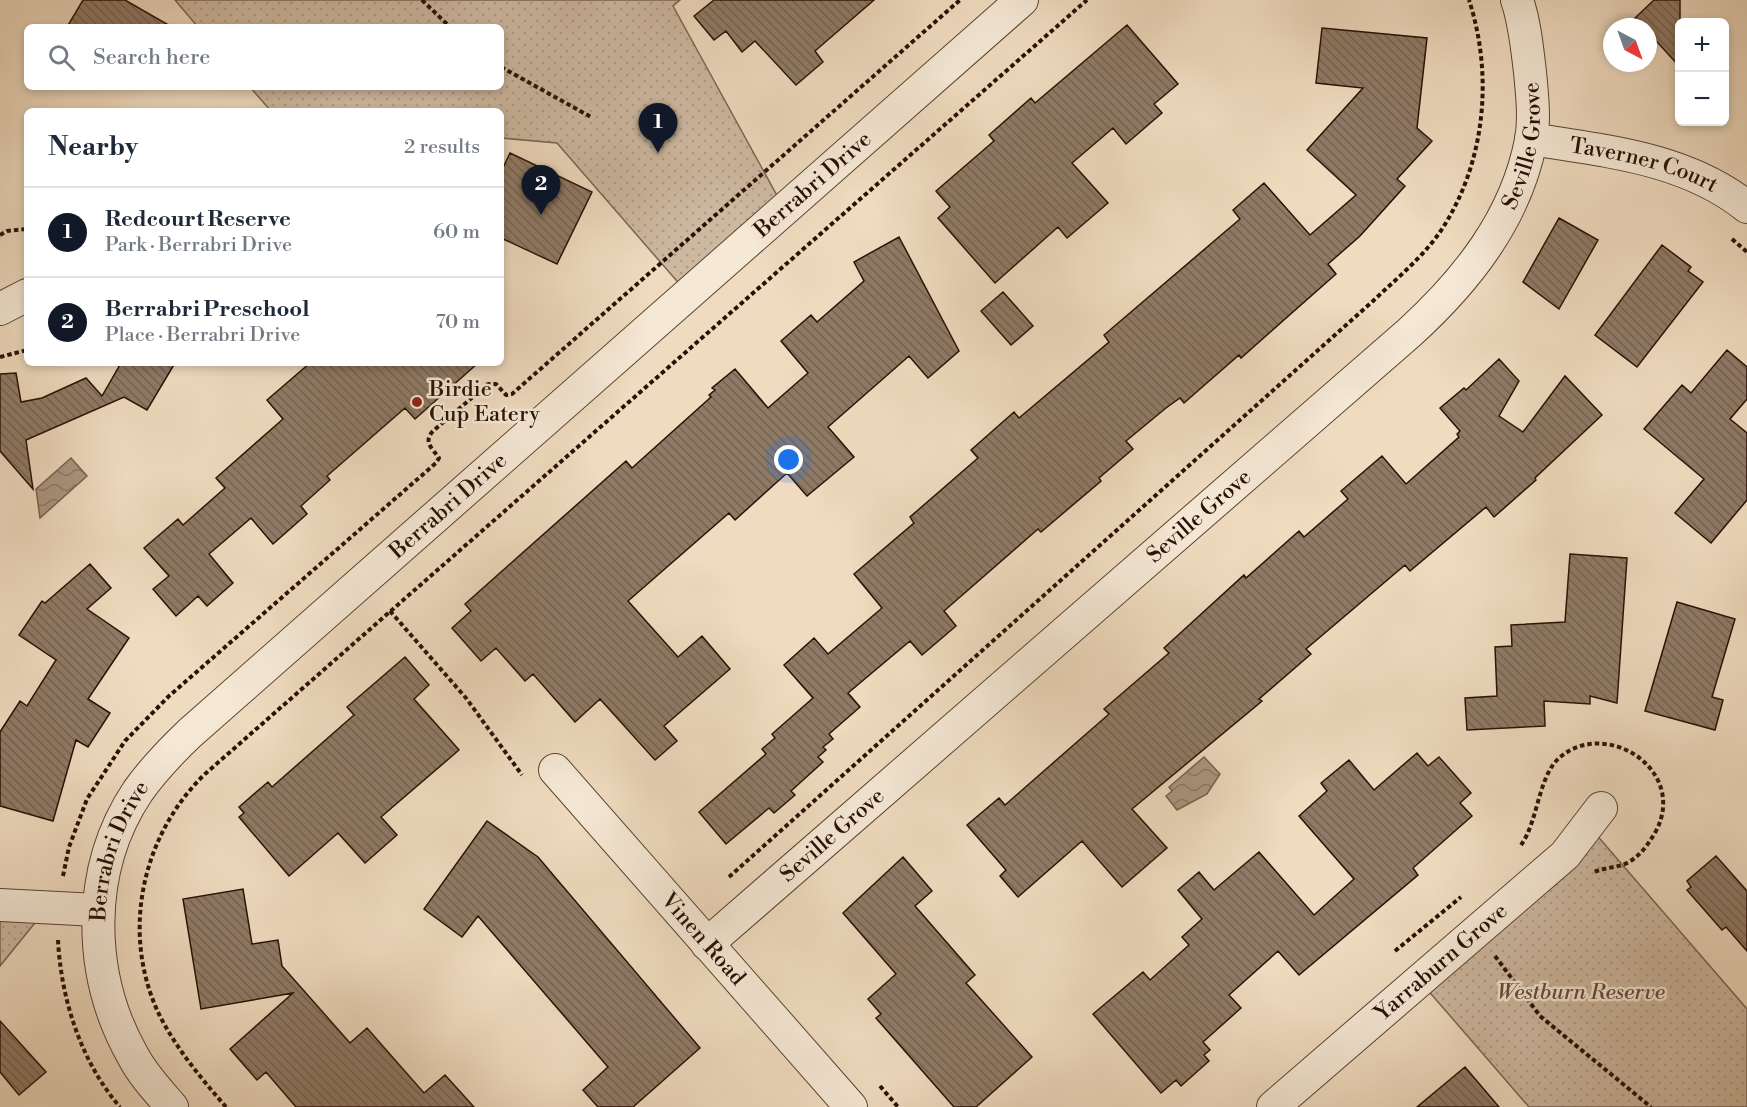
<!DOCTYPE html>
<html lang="en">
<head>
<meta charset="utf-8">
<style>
  :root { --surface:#fff; --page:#f6f6f7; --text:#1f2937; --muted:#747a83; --line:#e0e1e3; --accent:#111827 }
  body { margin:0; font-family:"Libre Bodoni",serif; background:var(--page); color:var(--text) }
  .controls { position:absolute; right:18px; top:18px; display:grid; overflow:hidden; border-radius:9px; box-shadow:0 3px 9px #0003 }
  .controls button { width:54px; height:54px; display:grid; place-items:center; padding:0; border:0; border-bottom:2px solid var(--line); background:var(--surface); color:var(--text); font:30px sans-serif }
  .compass { position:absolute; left:1603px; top:18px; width:54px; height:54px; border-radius:50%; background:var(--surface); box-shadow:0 3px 9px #0003; rotate:139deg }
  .you { position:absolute; left:789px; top:460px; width:21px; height:21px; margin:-15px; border:4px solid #fff; border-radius:50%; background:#1a73e8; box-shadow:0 0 0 9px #1a73e833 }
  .badge { display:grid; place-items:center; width:39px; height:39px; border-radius:50%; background:var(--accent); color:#fff; font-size:20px; font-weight:700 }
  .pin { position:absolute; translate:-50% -50px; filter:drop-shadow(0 2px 3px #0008) }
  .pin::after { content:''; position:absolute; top:32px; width:21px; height:18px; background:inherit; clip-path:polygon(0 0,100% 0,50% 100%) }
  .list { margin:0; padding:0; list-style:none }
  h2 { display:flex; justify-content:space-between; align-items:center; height:78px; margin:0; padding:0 24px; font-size:26px }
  h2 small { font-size:20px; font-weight:400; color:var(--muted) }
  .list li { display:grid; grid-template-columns:39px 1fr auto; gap:18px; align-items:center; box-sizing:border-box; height:90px; padding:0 24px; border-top:2px solid var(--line) }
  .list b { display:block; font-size:22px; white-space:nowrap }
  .list p { margin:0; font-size:20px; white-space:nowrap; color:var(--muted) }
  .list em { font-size:20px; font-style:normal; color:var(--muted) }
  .icon { flex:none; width:33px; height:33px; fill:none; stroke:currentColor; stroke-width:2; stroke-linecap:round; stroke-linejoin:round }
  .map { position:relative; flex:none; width:1747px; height:1107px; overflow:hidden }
  .search { position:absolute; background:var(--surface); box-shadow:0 3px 9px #0003; left:24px; top:24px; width:480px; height:66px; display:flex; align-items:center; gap:15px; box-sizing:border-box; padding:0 21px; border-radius:9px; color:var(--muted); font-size:22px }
  .panel { position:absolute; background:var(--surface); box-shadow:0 3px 9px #0003; left:24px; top:108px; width:480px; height:258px; border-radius:9px }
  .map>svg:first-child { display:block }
</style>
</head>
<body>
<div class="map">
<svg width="1747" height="1107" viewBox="0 0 1747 1107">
  <defs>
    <pattern id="grass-dots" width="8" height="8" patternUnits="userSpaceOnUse" patternTransform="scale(1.5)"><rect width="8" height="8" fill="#cdb8a0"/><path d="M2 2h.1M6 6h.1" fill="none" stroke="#b09d88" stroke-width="1.8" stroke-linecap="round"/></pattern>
    <pattern id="water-waves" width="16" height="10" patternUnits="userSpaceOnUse" patternTransform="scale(1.5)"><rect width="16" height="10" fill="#ab9680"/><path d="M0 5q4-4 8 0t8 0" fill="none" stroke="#8b7967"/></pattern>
    <pattern id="building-back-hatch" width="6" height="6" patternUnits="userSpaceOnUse" patternTransform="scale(1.5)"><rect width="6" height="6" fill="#8f7a66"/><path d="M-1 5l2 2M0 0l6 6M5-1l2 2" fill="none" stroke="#756352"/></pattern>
  </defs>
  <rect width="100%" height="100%" fill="#efdbbf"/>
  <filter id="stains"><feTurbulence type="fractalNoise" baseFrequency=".00333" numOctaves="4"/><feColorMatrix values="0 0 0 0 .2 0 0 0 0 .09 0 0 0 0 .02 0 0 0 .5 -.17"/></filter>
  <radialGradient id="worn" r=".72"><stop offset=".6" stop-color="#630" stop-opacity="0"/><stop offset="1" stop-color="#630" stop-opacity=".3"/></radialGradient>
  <path fill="url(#grass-dots)" stroke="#7a6453" stroke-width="1.5" d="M175,0H680L673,6L785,210L689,295L557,143L501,138V111H271L250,87H501V27H198Z
    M1588,825L1747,1009V1107H1529L1419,980Z
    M0,905L47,908L0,966Z"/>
  <path fill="url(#water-waves)" stroke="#77604f" stroke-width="1.5" d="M71,458L87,476L40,518L36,489Z
    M1204,757L1220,774L1207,794L1177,810L1166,796L1172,791L1169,787Z"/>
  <path fill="url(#building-back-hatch)" stroke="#281006" stroke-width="1.5" d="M83,0H125L172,27H67Z
    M714,0H874L815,51L823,62L796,85L755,41L742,52L726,31L714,40L694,16Z
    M1654,0H1680V67L1648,32V27H1643L1635,18Z
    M1127,25L1178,84L1154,104L1162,113L1126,144L1113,128L1072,163L1108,203L1067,238L1058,227L995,283L938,218L950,207L936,191L994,141L989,135L1031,98L1035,103Z
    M1322,28L1427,38L1417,128L1432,141L1397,179L1405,186L1360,236L1328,264L1336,274L1241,358L1239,355L1184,403L1180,398L1166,408L1126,441L1133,449L1099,478L1101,481L1041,532L1038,529L944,611L956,626L922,655L910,641L848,693L860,707L829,734L833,739L823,747L826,750L818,757L823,762L791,791L795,795L774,813L769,808L726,844L699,812L766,754L762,749L775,738L772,734L813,698L784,665L814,638L828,654L882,608L854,574L914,523L910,517L978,458L971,450L1014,412L1019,418L1109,342L1104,335L1240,219L1233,210L1264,183L1310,235L1356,195L1307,150L1363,88L1316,83Z
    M510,153L592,192L557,264L501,238V172Z
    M1559,218L1598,240L1559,309L1523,282Z
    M899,237L959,351L928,378L909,356L828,427L854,457L807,496L787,473L735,520L729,513L628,601L678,657L702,636L730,669L664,726L677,741L655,760L600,699L575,722L533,674L525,681L496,648L481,661L452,628L471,611L465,604L626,461L632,468L711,397L709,395L715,390L712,388L735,369L768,408L808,373L781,341L811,315L817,322L864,281L854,262Z
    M1662,245L1691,267L1688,271L1703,282L1637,367L1595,335Z
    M1003,292L1033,326L1011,345L981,311Z
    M1727,350L1747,367V399L1730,419L1747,433V500L1711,543L1675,513L1704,479L1644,429L1682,385L1691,393Z
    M1499,359L1519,381L1499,416L1523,432L1565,376L1602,415L1535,478L1536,480L1494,517L1486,507L1410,571L1405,565L1306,649L1311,654L1259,699L1262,701L1132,809L1167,848L1122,887L1082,841L1018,897L1000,876L1006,870L967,825L999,798L1005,805L1109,714L1104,709L1169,653L1164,648L1244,575L1246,578L1299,531L1304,537L1348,499L1341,491L1382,456L1406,484L1459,437L1457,434L1460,431L1440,408L1464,388L1466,390Z
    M121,363H175L147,410L124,397L26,440L33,489L0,451V374L16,373L21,402L42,398L86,378L102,396Z
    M310,363H478L415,419L405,408L327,476L330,480L301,506L307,514L273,544L251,518L209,554L233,583L207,606L198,596L176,616L153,589L169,576L144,548L178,519L183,525L225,488L216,478L283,419L267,400Z
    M1570,554L1627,558L1617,703L1590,696V704L1544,701L1545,726L1467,730L1465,698L1497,696L1495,647L1512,646L1511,625L1565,622Z
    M90,564L111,588L87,609L129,638L88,699L110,713L88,747L76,740L53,821L0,806V732L20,701L27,706L56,660L19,635L42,601L45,603Z
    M1677,602L1735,619L1712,697L1723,700L1715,730L1645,711Z
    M405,657L429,685L414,699L459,750L381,817L397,835L365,863L338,833L289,876L239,817L244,813L239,807L268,782L272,787L354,715L347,707Z
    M1417,753L1428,766L1439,757L1471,793L1460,803L1472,816L1413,868L1418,875L1299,975L1278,951L1229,995L1241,1008L1203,1042L1210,1050L1204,1055L1209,1061L1181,1086L1176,1080L1161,1093L1093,1014L1143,972L1150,980L1189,945L1182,937L1202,919L1178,890L1199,872L1214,890L1259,852L1314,915L1354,879L1299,816L1327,791L1321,783L1349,760L1374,790Z
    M487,821L538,857L700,1048L633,1107H598L583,1090L608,1067L478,916L462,937L424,909Z
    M1716,856L1747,891V951L1726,927L1722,930L1687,890L1691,887L1687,881Z
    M903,857L932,891L915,906L975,975L966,983L1032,1057L976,1107H954L876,1018L881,1014L868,999L896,974L843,913Z
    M243,889L252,944L278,940L282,966L350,1043L367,1028L424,1093L445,1075L474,1107H296L266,1072L257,1080L230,1049L293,993L201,1009L183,899Z
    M0,1021L46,1072L19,1095L0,1072Z
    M1465,1067L1499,1107H1417Z"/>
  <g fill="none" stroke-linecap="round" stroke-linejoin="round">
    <g stroke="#5a4334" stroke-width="34">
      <g id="minor">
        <path id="s1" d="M1531,139C1606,151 1686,158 1747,207"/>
        <path d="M0,309L27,295"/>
        <path id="s2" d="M555,770L851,1107"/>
        <path d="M0,905L97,910"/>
        <path id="s3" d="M707,944L1409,333C1466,281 1516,219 1531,140C1535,118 1532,94 1530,72C1527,48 1525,23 1517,0"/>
        <path id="s4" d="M172,1107C158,1091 143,1075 133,1056C87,975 85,870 138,791C153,770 171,751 190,733L1022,0"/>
        <path id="s5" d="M1273,1107L1565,855L1601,808"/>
      </g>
    </g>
    <path stroke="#281006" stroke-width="4" stroke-dasharray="4.5 3" stroke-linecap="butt" d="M422,0L450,27
      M501,67L591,117
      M0,235L7,231L27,229
      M1732,239L1747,252
      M0,357L27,350
      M390,611L466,698L522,775
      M1521,845C1538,822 1538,777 1559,758C1606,717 1688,770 1656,831C1649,843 1642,854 1629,862C1618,868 1606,867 1594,872
      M63,876L69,847L87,799L125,741L169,696L436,463L439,458C432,448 423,442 433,431L488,384H496L506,395L512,394L960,0
      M729,877L1373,301C1396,279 1422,258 1440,232C1485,165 1494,77 1469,0
      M58,940C61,999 81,1062 120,1107
      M1395,951L1461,897
      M1495,956L1540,1016L1651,1107
      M880,1086L898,1107
      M226,1107C200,1077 174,1046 157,1010C121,929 143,834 205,774L1087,0"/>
    <use href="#minor" stroke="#f5e8d5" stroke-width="32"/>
  </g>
  <circle fill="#8f2418" stroke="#f5e8d5" stroke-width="2" cx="417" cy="402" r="6"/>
  <g text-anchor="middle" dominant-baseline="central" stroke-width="5" stroke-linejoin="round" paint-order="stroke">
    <g font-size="22" fill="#281006" stroke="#f5e8d5">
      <text stroke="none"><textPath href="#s3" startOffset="1156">Seville Grove</textPath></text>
      <text stroke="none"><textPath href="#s1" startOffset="116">Taverner Court</textPath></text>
      <text stroke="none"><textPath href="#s4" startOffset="1251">Berrabri Drive</textPath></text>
      <text stroke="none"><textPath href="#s4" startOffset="765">Berrabri Drive</textPath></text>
      <text stroke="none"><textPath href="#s3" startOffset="652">Seville Grove</textPath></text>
      <text stroke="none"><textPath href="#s3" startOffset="166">Seville Grove</textPath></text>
      <text stroke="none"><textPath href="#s4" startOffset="279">Berrabri Drive</textPath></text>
      <text stroke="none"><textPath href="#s2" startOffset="225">Vinen Road</textPath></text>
      <text stroke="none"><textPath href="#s5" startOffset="222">Yarraburn Grove</textPath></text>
    </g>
    <g font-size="22" fill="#281006" stroke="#f5e8d5" text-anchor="start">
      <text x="429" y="389">Birdie<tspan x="429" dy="25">Cup Eatery</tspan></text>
    </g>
    <g font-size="22" font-style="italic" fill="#624b3c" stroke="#f5e8d5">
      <text x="1581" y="992">Westburn Reserve</text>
    </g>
  </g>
  <rect width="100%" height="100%" filter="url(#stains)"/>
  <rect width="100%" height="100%" fill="url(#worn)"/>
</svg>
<div class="controls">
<button>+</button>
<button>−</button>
</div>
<svg class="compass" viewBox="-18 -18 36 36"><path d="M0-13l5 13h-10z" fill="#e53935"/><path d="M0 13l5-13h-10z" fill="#747a83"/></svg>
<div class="you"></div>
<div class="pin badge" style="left:658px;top:153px">1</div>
<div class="pin badge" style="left:541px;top:215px">2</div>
<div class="search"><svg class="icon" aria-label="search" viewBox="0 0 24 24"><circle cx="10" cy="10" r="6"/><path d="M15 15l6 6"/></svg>Search here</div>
<section class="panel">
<h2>Nearby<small>2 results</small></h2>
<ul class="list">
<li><span class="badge">1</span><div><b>Redcourt Reserve</b><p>Park · Berrabri Drive</p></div><em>60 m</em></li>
<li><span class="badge">2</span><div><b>Berrabri Preschool</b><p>Place · Berrabri Drive</p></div><em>70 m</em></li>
</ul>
</section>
</div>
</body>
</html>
